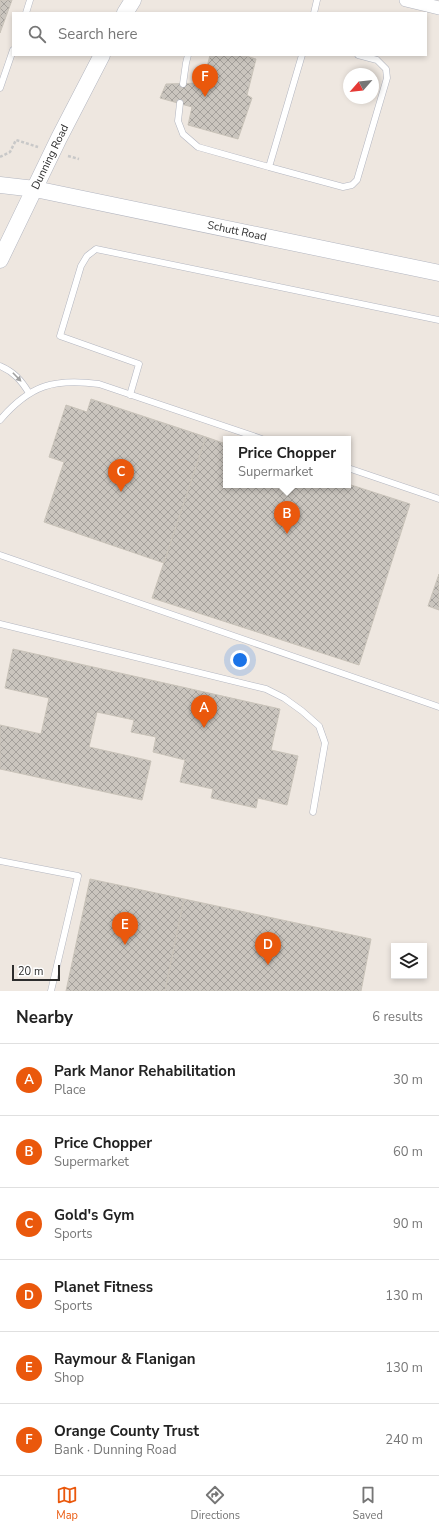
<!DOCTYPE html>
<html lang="en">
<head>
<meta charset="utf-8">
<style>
  :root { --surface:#fff; --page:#f2f2f2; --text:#222; --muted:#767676; --line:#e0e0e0; --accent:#ea580c }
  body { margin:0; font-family:"Nunito Sans",sans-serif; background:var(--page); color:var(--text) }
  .controls { position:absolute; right:12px; bottom:12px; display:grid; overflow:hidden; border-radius:0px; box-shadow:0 2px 6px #0003 }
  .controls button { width:36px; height:36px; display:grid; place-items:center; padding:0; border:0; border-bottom:1px solid var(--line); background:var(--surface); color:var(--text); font:20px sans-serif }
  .compass { position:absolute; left:343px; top:68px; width:36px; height:36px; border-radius:50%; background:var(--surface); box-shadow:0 2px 6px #0003; rotate:242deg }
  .scale { position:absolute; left:12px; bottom:10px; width:48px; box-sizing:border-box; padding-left:4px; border:2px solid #2d2d2d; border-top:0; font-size:11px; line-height:14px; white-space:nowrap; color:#2d2d2d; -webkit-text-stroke:3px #fff; paint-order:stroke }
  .you { position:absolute; left:240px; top:660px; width:14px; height:14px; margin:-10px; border:3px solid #fff; border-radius:50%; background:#1a73e8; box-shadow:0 0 0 6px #1a73e833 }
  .badge { display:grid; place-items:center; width:26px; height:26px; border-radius:50%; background:var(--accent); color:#fff; font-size:13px; font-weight:700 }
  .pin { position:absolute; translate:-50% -33px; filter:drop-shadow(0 1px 2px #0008) }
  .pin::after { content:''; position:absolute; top:21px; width:14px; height:12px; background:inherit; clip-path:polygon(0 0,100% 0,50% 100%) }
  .popup { position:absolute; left:223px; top:436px; width:128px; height:52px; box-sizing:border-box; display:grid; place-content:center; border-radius:0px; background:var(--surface); filter:drop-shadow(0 1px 3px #0005); font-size:13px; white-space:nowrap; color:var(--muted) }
  .popup b { font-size:15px; color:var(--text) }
  .popup::after { content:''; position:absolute; left:50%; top:100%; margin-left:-8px; border:8px solid transparent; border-top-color:var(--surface) }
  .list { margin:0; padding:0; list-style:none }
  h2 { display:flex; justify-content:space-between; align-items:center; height:52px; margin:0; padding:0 16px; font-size:17px }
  h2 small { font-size:13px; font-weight:400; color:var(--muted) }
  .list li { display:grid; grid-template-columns:26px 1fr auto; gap:12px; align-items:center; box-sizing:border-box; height:72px; padding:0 16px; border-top:1px solid var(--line) }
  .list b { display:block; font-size:15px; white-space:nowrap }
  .list p { margin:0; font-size:13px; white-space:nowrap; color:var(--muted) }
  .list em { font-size:13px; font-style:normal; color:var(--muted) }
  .icon { flex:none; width:22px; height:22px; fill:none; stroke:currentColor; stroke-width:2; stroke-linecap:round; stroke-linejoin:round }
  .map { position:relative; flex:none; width:439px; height:991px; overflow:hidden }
  .search { position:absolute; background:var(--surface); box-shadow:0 2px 6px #0003; left:12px; right:12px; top:12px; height:44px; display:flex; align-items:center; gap:10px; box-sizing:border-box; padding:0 14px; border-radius:0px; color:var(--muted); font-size:15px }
  .sheet { height:484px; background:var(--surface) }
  nav { display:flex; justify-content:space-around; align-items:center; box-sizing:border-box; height:56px; border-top:1px solid var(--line); background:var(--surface); font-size:11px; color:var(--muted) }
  nav a { display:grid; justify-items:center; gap:2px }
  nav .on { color:var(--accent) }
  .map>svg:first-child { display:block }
</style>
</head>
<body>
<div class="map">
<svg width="439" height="991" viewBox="0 0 439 991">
  <defs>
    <pattern id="building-cross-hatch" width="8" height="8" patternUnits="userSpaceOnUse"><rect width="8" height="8" fill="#cac5be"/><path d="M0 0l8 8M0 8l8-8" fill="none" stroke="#a4a09b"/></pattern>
  </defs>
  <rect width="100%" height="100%" fill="#eee7e0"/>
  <path fill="url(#building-cross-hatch)" stroke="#c9c3b9" d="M0,0H12L0,33Z
    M210,55H243L256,59L247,95L252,98L238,139L188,125L192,107L160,98L166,84L203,83Z
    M91,399L206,437L164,563L44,522L64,462L49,457L66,405L87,412Z
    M206,437L226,444V485L348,484L410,504L359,665L152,598Z
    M439,574V610L428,606Z
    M13,649L280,709L271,750L298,756L287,805L258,798L256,808L211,798L213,789L180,782L185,760L153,752L156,737L131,732L134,720L97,712L89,747L151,761L142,800L0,769V725L41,734L49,698L5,688Z
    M90,879L184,899L165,991H66Z
    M184,899L371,939L361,991H165Z"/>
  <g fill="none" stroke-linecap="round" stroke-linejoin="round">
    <g stroke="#b3b6c0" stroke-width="7">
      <path id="service" d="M26,13L30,0
        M314,13L317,0
        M302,55L269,167L343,187L352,185L357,180L387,78L386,69L377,60L358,55
        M183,84L186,63L188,55
        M0,88L13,50
        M180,103L178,121L183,134L198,147L269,167
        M0,366C14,372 21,380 29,393
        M130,395L139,364L60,336L81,266L87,256L96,249L439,320
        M0,420C30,385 54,378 99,384L262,439
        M348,468L439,499
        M0,555L439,707
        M0,624L266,689L284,698L302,711L319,726L325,743L313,812
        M0,861L78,876L51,991"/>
    </g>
    <g stroke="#b3b6c0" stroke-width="14">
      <path id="minor" d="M406,0L439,8"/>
    </g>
    <g stroke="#b3b6c0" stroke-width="17">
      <path id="tertiary" d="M125,13L133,0
        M0,185L35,189L439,273
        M0,260L59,138L102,55"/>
    </g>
    <path stroke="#c8c8c8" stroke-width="2.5" stroke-dasharray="3 2" stroke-linecap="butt" d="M68,156L79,159
      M0,157L10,152L16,140L38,147"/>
    <use href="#service" stroke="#fff" stroke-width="6"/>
    <use href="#minor" stroke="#fff" stroke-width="13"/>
    <use href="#tertiary" stroke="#fff" stroke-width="16"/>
  </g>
  <defs><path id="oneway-solid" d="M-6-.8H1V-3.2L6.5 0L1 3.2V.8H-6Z"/></defs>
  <use fill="#a0a0a0" href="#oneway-solid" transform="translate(17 377) rotate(46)"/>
  <g text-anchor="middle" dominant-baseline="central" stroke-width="3.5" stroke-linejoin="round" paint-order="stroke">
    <g font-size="11" fill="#2d2d2d" stroke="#fff">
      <text transform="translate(50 157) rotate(-64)">Dunning Road</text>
      <text transform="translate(237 231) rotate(12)">Schutt Road</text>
    </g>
  </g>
</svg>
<div class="controls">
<button><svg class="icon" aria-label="layers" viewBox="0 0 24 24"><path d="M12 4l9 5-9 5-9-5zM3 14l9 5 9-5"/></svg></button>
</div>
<svg class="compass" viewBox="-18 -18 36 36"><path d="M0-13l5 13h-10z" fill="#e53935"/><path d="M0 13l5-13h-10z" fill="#767676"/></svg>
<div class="scale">20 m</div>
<div class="you"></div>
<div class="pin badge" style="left:204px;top:728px">A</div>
<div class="pin badge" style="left:287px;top:534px">B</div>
<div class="popup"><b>Price Chopper</b>Supermarket</div>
<div class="pin badge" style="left:121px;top:492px">C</div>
<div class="pin badge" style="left:268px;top:965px">D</div>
<div class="pin badge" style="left:125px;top:945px">E</div>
<div class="pin badge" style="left:205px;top:97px">F</div>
<div class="search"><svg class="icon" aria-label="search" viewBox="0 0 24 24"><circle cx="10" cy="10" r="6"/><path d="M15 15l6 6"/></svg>Search here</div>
</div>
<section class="sheet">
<h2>Nearby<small>6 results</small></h2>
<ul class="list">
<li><span class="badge">A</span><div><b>Park Manor Rehabilitation</b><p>Place</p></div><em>30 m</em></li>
<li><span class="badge">B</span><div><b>Price Chopper</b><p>Supermarket</p></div><em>60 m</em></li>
<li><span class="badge">C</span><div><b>Gold's Gym</b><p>Sports</p></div><em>90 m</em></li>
<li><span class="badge">D</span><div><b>Planet Fitness</b><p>Sports</p></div><em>130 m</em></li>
<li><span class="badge">E</span><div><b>Raymour &amp; Flanigan</b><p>Shop</p></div><em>130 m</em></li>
<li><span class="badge">F</span><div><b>Orange County Trust</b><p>Bank · Dunning Road</p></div><em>240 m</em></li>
</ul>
</section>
<nav>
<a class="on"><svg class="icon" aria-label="map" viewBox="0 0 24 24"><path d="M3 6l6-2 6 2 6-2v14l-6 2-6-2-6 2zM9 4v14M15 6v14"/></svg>Map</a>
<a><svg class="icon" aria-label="directions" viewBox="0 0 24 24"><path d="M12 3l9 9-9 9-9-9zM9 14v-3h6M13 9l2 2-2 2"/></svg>Directions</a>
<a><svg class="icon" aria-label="saved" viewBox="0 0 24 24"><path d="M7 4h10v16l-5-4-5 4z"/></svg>Saved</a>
</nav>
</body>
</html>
